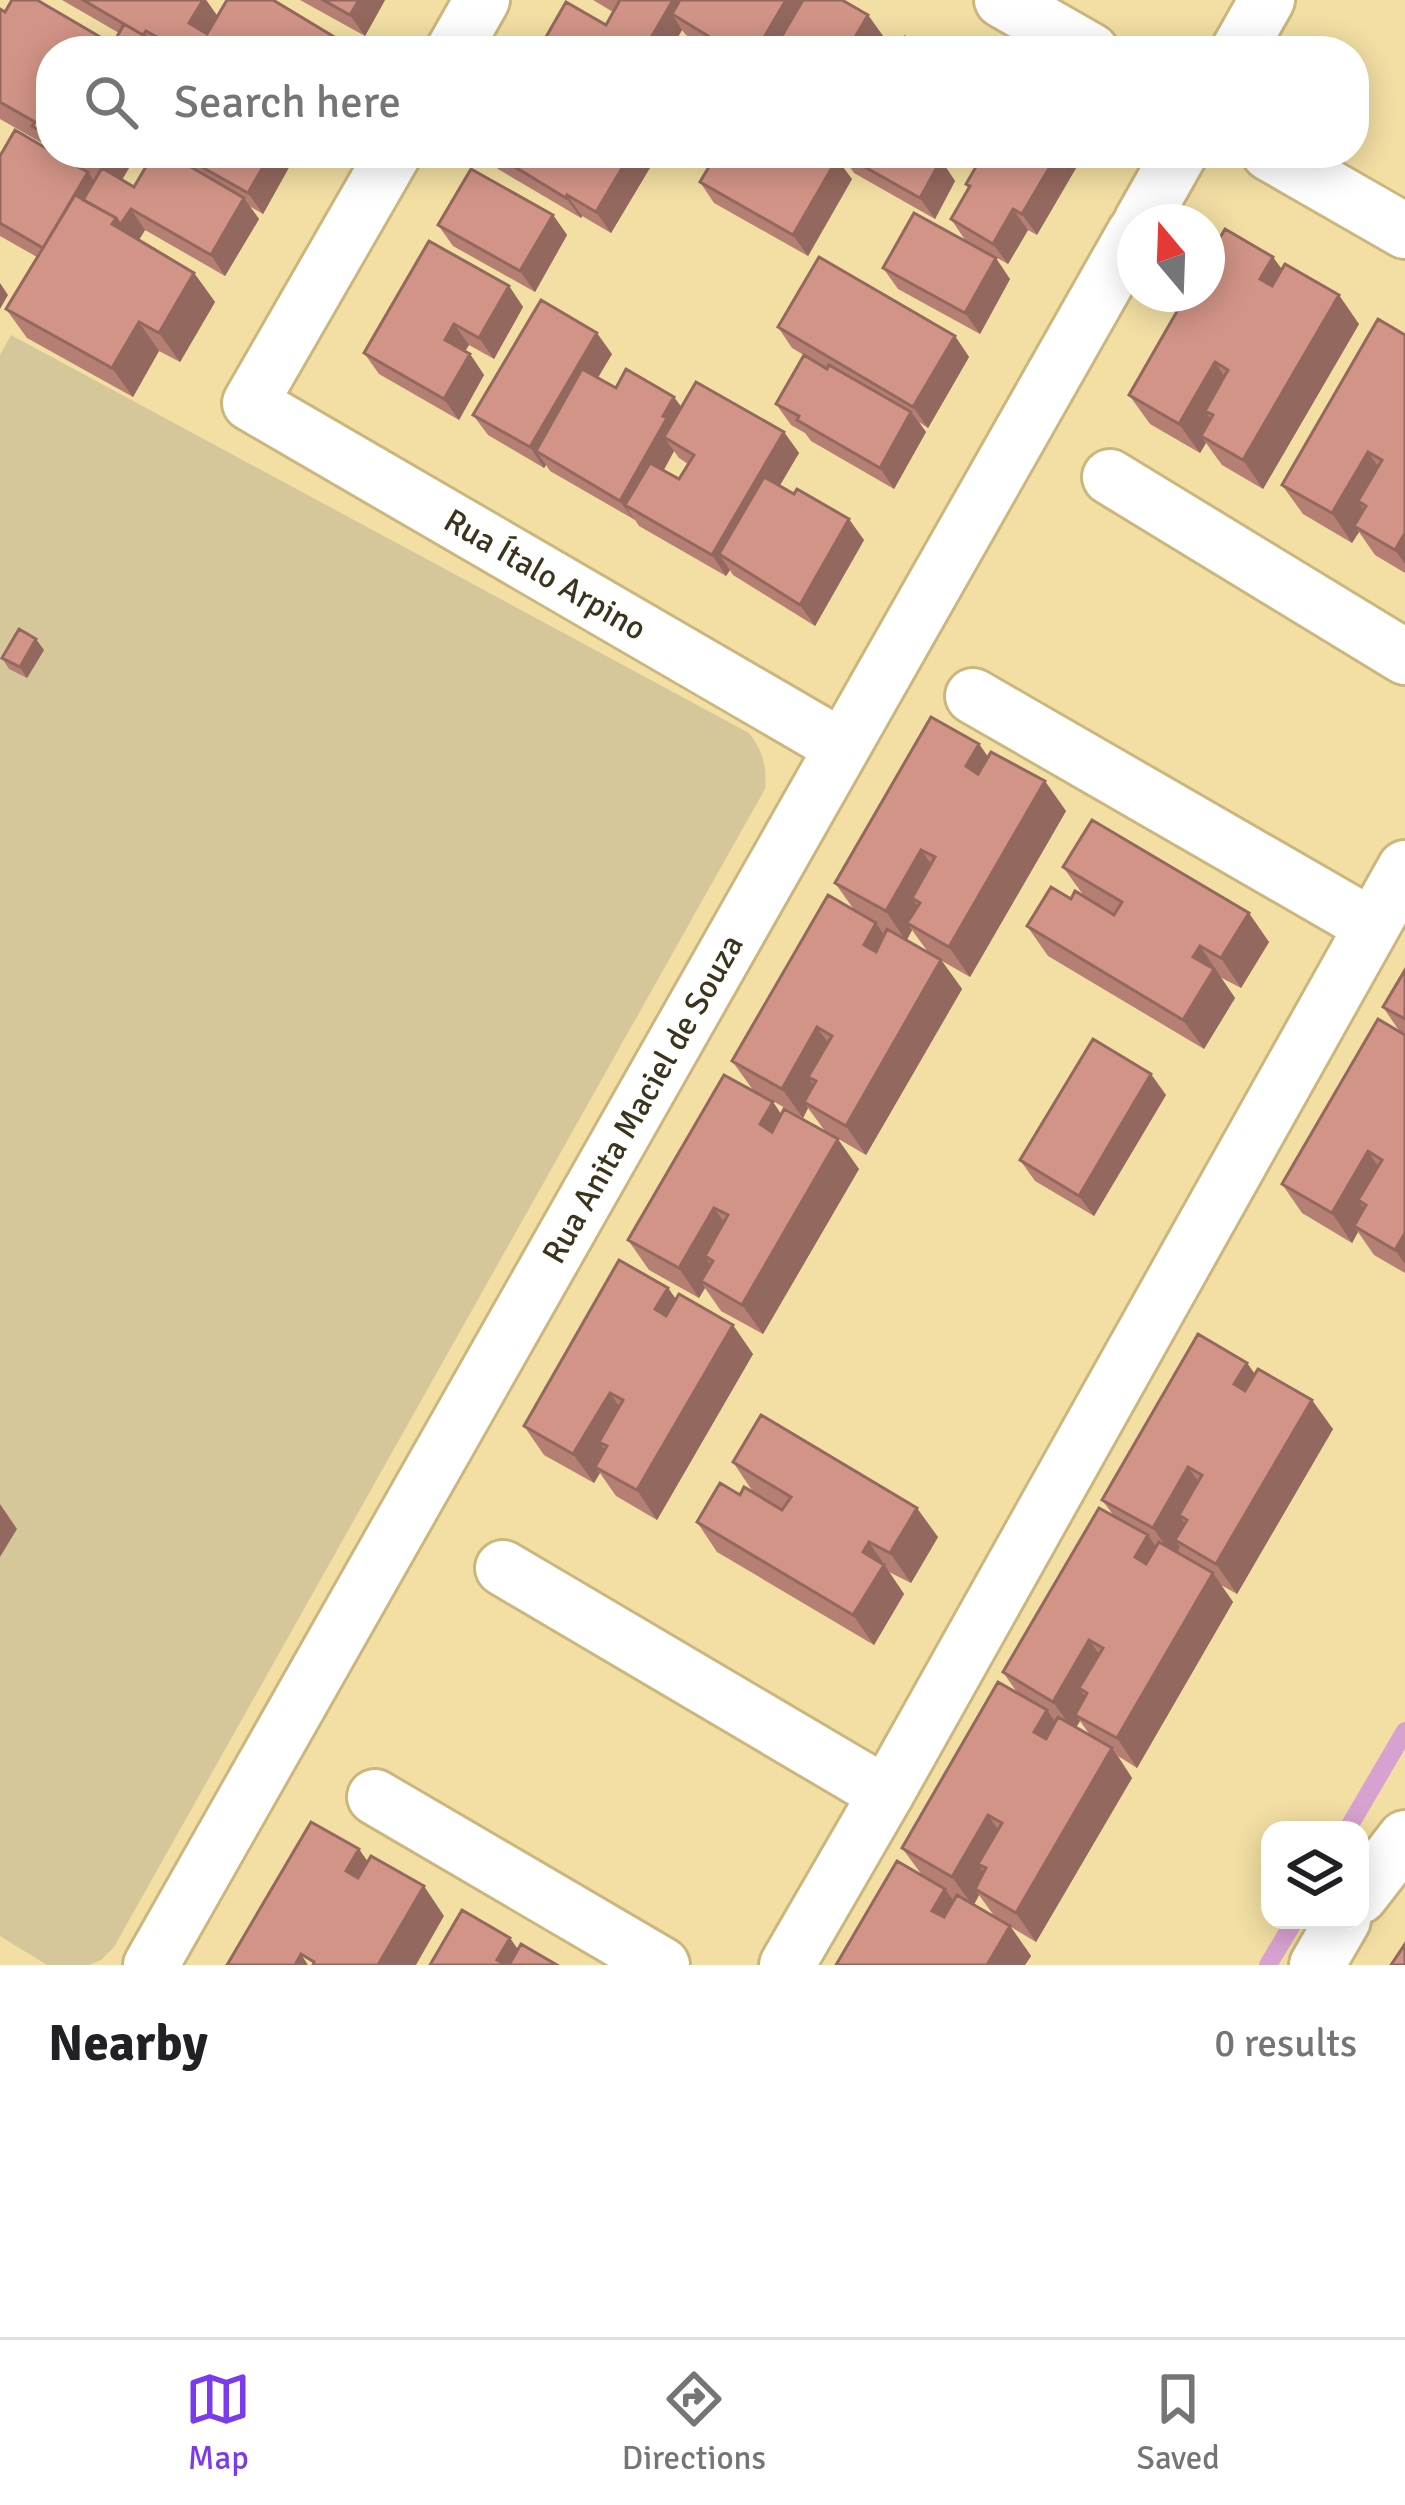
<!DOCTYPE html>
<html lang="en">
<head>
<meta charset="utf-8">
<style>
  :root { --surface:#fff; --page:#f6f6f6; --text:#202124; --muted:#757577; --line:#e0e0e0; --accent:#7c3aed }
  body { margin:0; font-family:Signika,sans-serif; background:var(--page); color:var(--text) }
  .controls { position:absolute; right:36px; bottom:36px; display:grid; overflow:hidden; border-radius:24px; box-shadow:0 6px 30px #0003 }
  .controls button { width:108px; height:108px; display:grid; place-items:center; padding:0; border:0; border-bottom:3px solid var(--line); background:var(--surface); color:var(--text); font:60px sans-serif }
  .compass { position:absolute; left:1117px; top:204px; width:108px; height:108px; border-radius:50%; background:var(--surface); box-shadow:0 6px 30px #0003; rotate:341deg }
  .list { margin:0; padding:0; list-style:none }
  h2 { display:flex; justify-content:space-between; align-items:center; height:156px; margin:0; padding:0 48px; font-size:51px }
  h2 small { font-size:39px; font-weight:400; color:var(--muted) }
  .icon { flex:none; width:66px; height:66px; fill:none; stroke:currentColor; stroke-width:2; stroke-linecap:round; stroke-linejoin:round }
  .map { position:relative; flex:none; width:1405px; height:1965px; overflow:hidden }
  .search { position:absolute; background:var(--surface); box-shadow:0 6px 30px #0003; left:36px; right:36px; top:36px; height:132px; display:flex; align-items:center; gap:30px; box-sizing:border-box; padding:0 42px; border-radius:48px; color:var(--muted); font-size:45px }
  .sheet { height:372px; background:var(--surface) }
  nav { display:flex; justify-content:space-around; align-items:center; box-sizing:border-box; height:168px; border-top:3px solid var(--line); background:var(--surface); font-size:33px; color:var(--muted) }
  nav a { display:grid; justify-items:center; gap:6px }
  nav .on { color:var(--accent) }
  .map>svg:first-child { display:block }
</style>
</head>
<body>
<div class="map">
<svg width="1405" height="1965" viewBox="0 0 1405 1965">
  <rect width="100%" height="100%" fill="#f3dfa4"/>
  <path fill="#d6c79a" d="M11,335L749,733C763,751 767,767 765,789L114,1947L101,1960L89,1965H47L0,1936V355Z"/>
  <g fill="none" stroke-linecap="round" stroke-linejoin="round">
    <path stroke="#d8a2d0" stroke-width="18" d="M1347,1830L1405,1731
      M1268,1965L1295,1920"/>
    <g stroke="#cbb77e" stroke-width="60">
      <g id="minor">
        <path d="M1002,0L1091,51"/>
        <path d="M453,51L482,0"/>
        <path d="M1238,51L1267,0"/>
        <path id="s1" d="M394,153L250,403L842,747"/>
        <path d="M1269,153L1405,231"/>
        <path d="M1141,222L1180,153"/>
        <path d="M1110,477L1405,657"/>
        <path d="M973,696L1372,926"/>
        <path d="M503,1568L886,1794"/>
        <path d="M375,1797L662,1965"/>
        <path d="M1360,1896L1405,1838"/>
        <path id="s2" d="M151,1965L1135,232"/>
        <path d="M787,1965L886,1794L1405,868"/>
        <path d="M1317,1965L1343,1920"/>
      </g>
    </g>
    <use href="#minor" stroke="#fff" stroke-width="54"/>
  </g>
  <path fill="#b57f74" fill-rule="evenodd" d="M62,0H206L217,16L276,2L336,38L345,51H51V153H132L135,158L122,180L134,187L154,153H297L263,214L249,206L259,219L225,276L145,230L139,240L194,273L215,302L180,362L159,351L133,397L27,338L6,309L37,257L0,236V156L49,150L47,146L0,119V9L110,50L119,33Z
    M300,0H385L365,36Z
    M593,0H842L868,15L883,36L874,51H710L707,48L686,35L682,30L670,51H538L606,25L613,12Z
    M487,153H642L651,166L611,233L582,216L581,218L498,169Z
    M840,153H936L934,157L941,160L955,181L935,219L854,173Z
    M984,153L1037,235L1028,230L1008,264L965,240L951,219L968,188L966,184Z
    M852,179L808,256L714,203L700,182Z
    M553,215L567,235L535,292L453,246L438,225Z
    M883,268L1010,279L980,334L898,289Z
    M1282,269L1359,324L1263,489L1222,465L1206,443L1200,453L1150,424L1129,395Z
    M509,286L523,307L494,359L469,345L465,351L470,354L484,375L459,420L379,374L364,353Z
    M778,327L955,336L969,357L928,428L919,422L926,432L894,489L811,441L805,433L791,425L776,404L827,369L792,348Z
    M1405,335V573L1375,555L1359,532L1352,543L1303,514L1282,485Z
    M612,354L597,378L616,388L682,407L784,432L799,453L779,485L864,540L815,626L733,575L730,570L726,576L639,526L635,520L550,471L546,465L544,468L488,435L473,415ZM674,451L679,458L688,464L679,479L664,470Z
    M44,650L27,678L9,669L2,658Z
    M979,744L988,757L1066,811L970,977L942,961L962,989L866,1155L825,1131L808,1108L803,1118L753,1090L732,1061L855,911L835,883ZM912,930L928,952L907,940Z
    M1063,867L1269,942L1241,988L1220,977L1235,998L1204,1049L1048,956L1027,926L1071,899L1084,896Z
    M1405,970V1273L1374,1255L1358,1232L1352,1243L1302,1213L1282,1184L1400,1032L1383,1007Z
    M1166,1095L1094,1216L1035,1181L1020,1160Z
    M773,1102L781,1114L859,1169L763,1334L721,1311L705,1288L699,1298L649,1270L628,1240Z
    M668,1288L676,1299L753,1354L657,1520L616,1496L600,1473L594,1483L544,1455L524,1426Z
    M1247,1363L1255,1374L1333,1429L1237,1594L1221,1585L1233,1602L1137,1768L1118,1756L1132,1778L1036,1942L1011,1927L1031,1956L1025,1965H836L922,1875L902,1848L1018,1694L1003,1672L1114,1516L1102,1500ZM1080,1721L1090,1735L1076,1727ZM979,1895L995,1917L974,1905Z
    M733,1462L938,1537L911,1583L889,1572L904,1594L874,1645L717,1552L697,1522L740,1495L753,1492Z"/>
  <path fill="#93685e" d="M203,0H206L219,18L204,44L189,23Z
    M359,0H385L365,36L350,15Z
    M673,0H700L672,14L682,30L670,51H647L645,48Z
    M786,0H812L782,51H756Z
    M868,15L883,36L874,51H847Z
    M102,38L111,51H95Z
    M336,38L345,51H328Z
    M100,153H132L135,158L115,191L95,162Z
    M271,153H297L263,214L248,193Z
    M631,153H642L651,166L611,233L596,212Z
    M1058,153H1085L1037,235L1022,214Z
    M837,159L852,179L808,256L793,235Z
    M941,160L955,181L935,219L920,198Z
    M88,172L102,193L44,249Z
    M567,195L582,216L581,218L566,198Z
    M244,198L259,219L225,276L211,255Z
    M131,209L145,230L135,246L112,224L116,218Z
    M1013,209L1028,230L1008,264L993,244Z
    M553,215L567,235L535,292L520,271Z
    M1273,257L1294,286L1281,308L1260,279Z
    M996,258L1010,279L980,334L965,313Z
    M194,273L215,302L180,362L159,333Z
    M0,283L8,295L0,309Z
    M509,286L523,307L494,359L479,338Z
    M1339,295L1359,324L1263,489L1243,460Z
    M139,322L159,351L133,397L112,368Z
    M454,324L469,345L459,361L445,340Z
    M597,333L612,354L550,459L536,451L546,465L544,468L530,447Z
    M955,336L969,357L928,428L913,407Z
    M470,354L484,375L459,420L444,399Z
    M1215,362L1235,392L1213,415L1205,411L1216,426L1201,436L1206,443L1200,453L1179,424Z
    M674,397L689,417L664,437L674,451L639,514L625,505L635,521L620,501Z
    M911,412L926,432L894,489L880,468Z
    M784,432L799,453L734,564L719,554L730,570L726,576L712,555Z
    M1368,452L1389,482L1366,506L1358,501L1368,516L1354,526L1359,532L1352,543L1332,513Z
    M849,519L864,540L815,626L800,605Z
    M1405,533V564L1395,550Z
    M36,639L44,650L27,678L20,667Z
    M979,744L1000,774L987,796L966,766Z
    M1045,781L1066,811L970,977L949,947Z
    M921,850L942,879L920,903L912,898L922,913L907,923L912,930L906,941L886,911Z
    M1249,913L1269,942L1241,988L1221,958Z
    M876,923L896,952L884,974L864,945Z
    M1200,946L1235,998L1204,1049L1183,1020L1193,957Z
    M941,960L962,989L866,1155L846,1126Z
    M817,1027L838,1057L816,1081L808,1077L818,1091L804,1102L808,1108L803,1118L782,1089Z
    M1151,1074L1166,1095L1094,1216L1079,1196Z
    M773,1102L793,1132L780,1154L760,1124Z
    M838,1139L859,1169L763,1334L742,1305Z
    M1368,1151L1388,1181L1366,1205L1358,1200L1368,1215L1354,1226L1358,1232L1352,1243L1332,1213Z
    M714,1208L735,1237L713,1261L705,1256L715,1271L701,1281L705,1288L699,1298L679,1268Z
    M1405,1233V1264L1395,1250Z
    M668,1288L688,1317L676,1339L655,1309Z
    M733,1325L753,1354L657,1520L637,1490Z
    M1247,1363L1267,1392L1255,1414L1234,1384Z
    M610,1393L630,1422L607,1446L599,1442L610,1456L595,1467L600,1473L594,1483L573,1454Z
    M1312,1400L1333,1429L1237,1594L1216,1564Z
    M1188,1467L1209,1496L1187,1520L1179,1515L1189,1530L1175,1540L1180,1547L1174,1558L1153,1528Z
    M0,1504L17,1529L0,1557Z
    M917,1508L938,1537L911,1583L890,1553Z
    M1148,1535L1168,1565L1156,1587L1135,1557Z
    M869,1542L904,1594L874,1645L853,1615L863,1552Z
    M1213,1573L1233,1602L1137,1768L1117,1738Z
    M1089,1640L1110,1669L1087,1693L1079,1688L1090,1704L1075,1715L1080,1721L1074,1731L1053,1702Z
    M1047,1710L1067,1739L1055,1761L1034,1732Z
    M1112,1748L1132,1778L1036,1942L1016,1913Z
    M988,1815L1009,1845L986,1868L978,1864L989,1879L975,1889L979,1895L973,1906L952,1877Z
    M359,1849L380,1879L367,1900L346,1871Z
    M424,1886L444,1916L416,1965H378Z
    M945,1889L966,1918L953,1940L932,1911Z
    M1010,1926L1031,1956L1025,1965H987Z
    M510,1938L529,1965H501L497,1960Z
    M301,1954L308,1965H295Z"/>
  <path fill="#d29487" stroke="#93685e" stroke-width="3" d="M12,0H37L102,38L95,51H51V137L32,126L35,122L0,102V9L5,12Z
    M83,0H203L189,23L207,34L227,0H273L336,38L328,51H228L223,48L220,51H182L146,31L143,35Z
    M323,0H359L350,15Z
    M620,0H673L645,48L648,51H538L566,2L606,25Z
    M680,0H786L756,51H718L704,42L708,36L672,14Z
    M803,0H842L868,15L847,51H773Z
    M124,24L164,47L161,51H109Z
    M905,37L930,51H897Z
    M15,130L51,151V153L88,172L43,248L0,223V156Z
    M79,153H100L95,162Z
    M154,153H167L244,198L211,255L131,209L120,225L116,218L83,200L102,168L134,187Z
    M177,153H271L248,193Z
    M492,153H631L596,212L567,195L566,198Z
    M717,153H827L837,159L793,235L700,182Z
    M840,153H928L941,160L920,198Z
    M984,153H1058L1022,214L1013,209L993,244L951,219L970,186L966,184Z
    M471,169L553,215L520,271L438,225Z
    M75,195L116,218L112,224L194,273L159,333L139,322L112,368L6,309Z
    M914,213L996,258L965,313L883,268Z
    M1225,229L1273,257L1260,279L1272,286L1285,264L1339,295L1243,460L1201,436L1213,415L1205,411L1228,370L1215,362L1179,424L1129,395L1187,294H1207V260Z
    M429,241L509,286L479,338L454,324L445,340L470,354L444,399L364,353Z
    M819,257L955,336L913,407L778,327Z
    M541,300L597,333L530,447L473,415Z
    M1378,319L1405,335V533L1395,550L1354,526L1366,506L1358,501L1382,460L1368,452L1332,513L1282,485Z
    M804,355L827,369L829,365L911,412L880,468L797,420L799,416L776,404Z
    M582,369L616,388L626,369L674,397L663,416L667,418L620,501L536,451Z
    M696,382L784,432L712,555L625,505L650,463L679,479L694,455L664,437Z
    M764,477L794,494L797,489L849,519L800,605L719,554Z
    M19,629L36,639L20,667L2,658Z
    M931,717L979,744L966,766L978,774L991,752L1045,781L949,947L907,923L920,903L912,898L935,857L921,850L886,911L835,883Z
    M1092,820L1249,913L1221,958L1200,946L1193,957L1214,969L1183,1020L1027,926L1051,887L1071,899L1075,891L1114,915L1122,902L1063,867Z
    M828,895L876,923L864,945L876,952L887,929L941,960L846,1126L804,1102L816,1081L808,1077L832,1036L817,1027L782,1089L732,1061Z
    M1405,970V1019L1383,1007Z
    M1378,1019L1405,1035V1233L1395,1250L1354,1226L1366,1205L1358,1200L1382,1160L1368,1151L1332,1213L1282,1184Z
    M1093,1039L1151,1074L1079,1196L1020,1160Z
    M724,1075L773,1102L760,1124L772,1132L784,1109L838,1139L742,1305L701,1281L713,1261L705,1256L728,1215L714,1208L679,1268L628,1240Z
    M619,1260L668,1288L655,1309L666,1316L679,1294L733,1325L637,1490L595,1467L607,1446L599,1442L623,1400L610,1393L573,1454L524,1426Z
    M1198,1334L1247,1363L1234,1384L1245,1391L1258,1369L1312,1400L1216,1564L1175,1540L1187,1520L1179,1515L1202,1475L1188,1467L1153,1528L1102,1500Z
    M761,1415L917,1508L890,1553L869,1542L863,1552L884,1565L853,1615L697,1522L720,1483L740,1495L744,1487L782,1510L791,1497L733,1462Z
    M1099,1508L1148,1535L1135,1557L1146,1564L1159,1542L1213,1573L1117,1738L1075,1715L1087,1693L1079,1688L1103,1648L1089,1640L1053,1702L1003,1672Z
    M998,1682L1047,1710L1034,1732L1046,1739L1058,1717L1112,1748L1016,1913L975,1889L986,1868L978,1864L1002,1823L988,1815L952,1877L902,1848Z
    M311,1822L359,1849L346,1871L358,1878L371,1856L424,1886L378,1965H313L314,1962L301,1954L295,1965H227Z
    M897,1861L945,1889L932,1911L944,1917L957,1895L1010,1926L987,1965H836Z
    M462,1910L510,1938L497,1960L506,1965H430Z
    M521,1944L557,1965H509Z
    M1405,1944V1965H1391Z"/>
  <g text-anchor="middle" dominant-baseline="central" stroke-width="12" stroke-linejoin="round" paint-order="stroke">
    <g font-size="33" fill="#3b331b" stroke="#fcecbe">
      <text stroke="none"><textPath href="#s1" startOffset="630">Rua Ítalo Arpino</textPath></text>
      <text stroke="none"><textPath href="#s2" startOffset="996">Rua Anita Maciel de Souza</textPath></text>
    </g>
  </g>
</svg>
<div class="controls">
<button><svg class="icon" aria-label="layers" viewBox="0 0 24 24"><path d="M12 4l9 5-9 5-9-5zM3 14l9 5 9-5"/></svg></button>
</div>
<svg class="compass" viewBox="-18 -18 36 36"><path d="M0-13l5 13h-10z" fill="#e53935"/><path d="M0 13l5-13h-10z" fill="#757577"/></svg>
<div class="search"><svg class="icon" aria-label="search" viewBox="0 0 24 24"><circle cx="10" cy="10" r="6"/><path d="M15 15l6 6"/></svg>Search here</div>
</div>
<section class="sheet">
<h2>Nearby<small>0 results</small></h2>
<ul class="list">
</ul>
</section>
<nav>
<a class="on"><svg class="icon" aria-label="map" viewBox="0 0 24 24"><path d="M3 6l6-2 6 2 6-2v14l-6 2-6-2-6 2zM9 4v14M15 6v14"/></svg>Map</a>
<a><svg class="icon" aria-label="directions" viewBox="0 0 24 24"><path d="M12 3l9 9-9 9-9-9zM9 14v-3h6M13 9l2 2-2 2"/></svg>Directions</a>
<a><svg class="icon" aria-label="saved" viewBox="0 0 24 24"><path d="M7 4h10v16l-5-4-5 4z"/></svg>Saved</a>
</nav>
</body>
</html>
